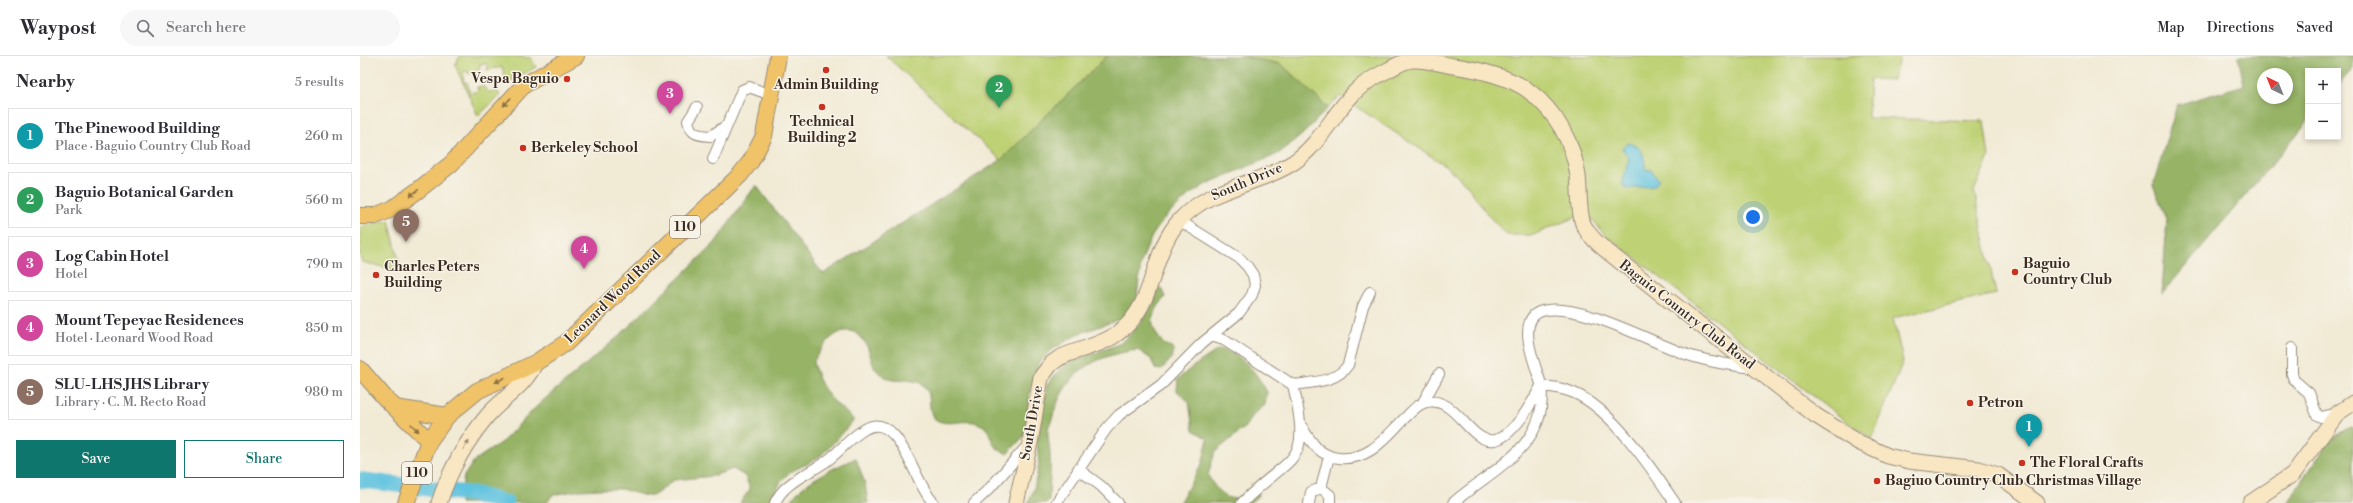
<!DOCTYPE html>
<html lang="en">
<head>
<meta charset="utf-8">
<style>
  :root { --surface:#fff; --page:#f7f7f7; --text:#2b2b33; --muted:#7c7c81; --line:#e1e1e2; --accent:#0f766e }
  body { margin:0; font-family:"Libre Bodoni",serif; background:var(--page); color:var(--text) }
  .controls { position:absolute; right:12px; top:12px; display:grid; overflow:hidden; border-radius:0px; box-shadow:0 2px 6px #0003 }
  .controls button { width:36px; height:36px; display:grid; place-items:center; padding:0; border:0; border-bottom:1px solid var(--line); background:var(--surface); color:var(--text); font:20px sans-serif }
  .compass { position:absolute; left:1897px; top:12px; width:36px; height:36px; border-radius:50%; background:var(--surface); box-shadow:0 2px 6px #0003; rotate:317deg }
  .you { position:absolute; left:1393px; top:161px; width:14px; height:14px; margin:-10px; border:3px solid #fff; border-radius:50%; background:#1a73e8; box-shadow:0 0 0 6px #1a73e833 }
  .badge { display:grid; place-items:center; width:26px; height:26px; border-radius:50%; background:var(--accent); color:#fff; font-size:13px; font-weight:700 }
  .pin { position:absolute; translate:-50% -33px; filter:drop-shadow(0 1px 2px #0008) }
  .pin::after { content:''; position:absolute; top:21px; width:14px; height:12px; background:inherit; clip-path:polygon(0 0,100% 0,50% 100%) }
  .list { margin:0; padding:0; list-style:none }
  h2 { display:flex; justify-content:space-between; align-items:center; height:52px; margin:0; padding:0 16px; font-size:17px }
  h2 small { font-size:13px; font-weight:400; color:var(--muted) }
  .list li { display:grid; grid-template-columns:26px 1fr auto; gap:12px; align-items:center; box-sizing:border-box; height:56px; margin:0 8px 8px; padding:0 8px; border:1px solid var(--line); border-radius:0px }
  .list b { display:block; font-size:15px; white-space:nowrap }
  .list p { margin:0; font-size:13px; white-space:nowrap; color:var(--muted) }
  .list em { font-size:13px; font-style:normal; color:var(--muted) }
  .actions { display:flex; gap:8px; padding:12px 16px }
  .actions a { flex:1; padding:9px 0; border:1px solid var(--accent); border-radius:0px; text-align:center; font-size:14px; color:var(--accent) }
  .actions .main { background:var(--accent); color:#fff }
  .icon { flex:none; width:22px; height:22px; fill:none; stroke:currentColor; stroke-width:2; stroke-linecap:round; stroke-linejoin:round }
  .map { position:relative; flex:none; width:1993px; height:447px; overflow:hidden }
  header { display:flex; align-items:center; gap:24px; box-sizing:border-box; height:56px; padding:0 20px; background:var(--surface); border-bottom:1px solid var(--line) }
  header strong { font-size:19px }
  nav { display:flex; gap:22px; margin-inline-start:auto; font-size:14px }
  .search { width:280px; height:36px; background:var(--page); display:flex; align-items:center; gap:10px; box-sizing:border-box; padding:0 14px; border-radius:22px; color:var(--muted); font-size:15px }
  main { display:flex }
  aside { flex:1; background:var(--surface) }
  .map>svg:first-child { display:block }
</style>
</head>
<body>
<header>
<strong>Waypost</strong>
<div class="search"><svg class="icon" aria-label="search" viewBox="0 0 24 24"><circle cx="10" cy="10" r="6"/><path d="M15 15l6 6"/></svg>Search here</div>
<nav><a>Map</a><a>Directions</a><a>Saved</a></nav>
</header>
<main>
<aside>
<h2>Nearby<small>5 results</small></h2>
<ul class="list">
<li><span class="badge" style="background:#0f9aa8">1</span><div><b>The Pinewood Building</b><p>Place · Baguio Country Club Road</p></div><em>260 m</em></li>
<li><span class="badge" style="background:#2e9e5b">2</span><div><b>Baguio Botanical Garden</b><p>Park</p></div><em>560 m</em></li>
<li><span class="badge" style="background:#d1479c">3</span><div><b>Log Cabin Hotel</b><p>Hotel</p></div><em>790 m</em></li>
<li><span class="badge" style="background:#d1479c">4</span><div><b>Mount Tepeyac Residences</b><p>Hotel · Leonard Wood Road</p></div><em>850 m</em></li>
<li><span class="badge" style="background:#8d6e63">5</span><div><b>SLU-LHS JHS Library</b><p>Library · C. M. Recto Road</p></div><em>980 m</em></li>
</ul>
<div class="actions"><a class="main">Save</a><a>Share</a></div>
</aside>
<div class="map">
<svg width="1993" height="447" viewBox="0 0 1993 447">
  <rect width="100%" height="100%" fill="#f7f3e8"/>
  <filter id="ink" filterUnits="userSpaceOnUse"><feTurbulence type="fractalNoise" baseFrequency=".025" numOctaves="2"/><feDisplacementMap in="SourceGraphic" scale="8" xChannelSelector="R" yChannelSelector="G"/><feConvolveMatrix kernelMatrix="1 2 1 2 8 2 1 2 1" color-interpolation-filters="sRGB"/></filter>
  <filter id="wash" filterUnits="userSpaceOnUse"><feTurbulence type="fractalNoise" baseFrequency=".012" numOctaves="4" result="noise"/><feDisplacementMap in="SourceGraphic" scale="16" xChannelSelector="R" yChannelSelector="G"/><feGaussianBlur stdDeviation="0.9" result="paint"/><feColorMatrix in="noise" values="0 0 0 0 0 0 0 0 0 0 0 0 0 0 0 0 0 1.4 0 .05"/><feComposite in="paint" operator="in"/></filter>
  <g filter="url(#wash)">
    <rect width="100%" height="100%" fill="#f1ead5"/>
    <path fill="#bed174" stroke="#7c7e49" d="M100,0H155L171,2L176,11L147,27L142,11L127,14L128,8H120L119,15L108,18V15L103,16L104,27L107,26L110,37L118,35L117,31L123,30L130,37L136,33L140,39L118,60L95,9Z
      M526,0H747L641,104Z
      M880,0H1540L1533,24L1510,23L1508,62L1624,65L1629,101L1614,135L1636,238L1533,262L1543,305L1512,383L1487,366L1244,178L1233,164L1215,161L1173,179H1147L1128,159L1107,129L1086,110L980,40L968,52L921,8Z
      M29,164L40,210L32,213L2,206L0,200V171Z"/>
    <path fill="#96b366" stroke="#686e42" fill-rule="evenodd" d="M747,0H880L921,8L968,52L943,78L918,98L846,128L830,139L806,160L792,180L781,206L777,241L763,262L718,278L693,293L678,308L670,338L664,380L647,398C644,396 637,393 635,390C629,382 631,373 620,368C607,361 587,372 575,363C567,356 572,342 567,334C558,318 536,329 525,321C508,311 513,298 504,285C485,259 461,289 453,307C464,340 471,342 494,364C483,375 474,388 462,398C436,419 424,407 412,447H380L390,433L385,420L373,413L353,420L314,424L296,438L286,440L261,433H242L220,434L192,439L187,447H100L104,420L114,405L143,385L179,348L258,281L355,187L396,129L463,218L641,104Z
      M1878,0H1993V12L1978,30V15H1948V65L1802,238L1807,163L1793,129L1817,49L1884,29ZM1903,18H1927V42H1903Z
      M799,232H801L805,241C791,260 787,266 802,286C805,290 811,290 814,295L812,302L801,314L795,313L791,303L778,294C736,299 707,315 694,356C693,362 689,368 688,373C687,381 690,390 690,398C691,413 689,428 689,444L686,447H668L674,433L679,408L677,387L687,329L703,309L759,288C778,274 790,254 799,232Z
      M859,293C884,298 895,316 907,336L905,349L895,357L884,372L855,396L848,419C853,429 862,443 876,443C884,442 889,438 900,438L890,447H819L842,408L848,383L833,374L829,346L817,335L818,323L831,312Z
      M1993,371V447H1927C1941,427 1969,375 1993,371Z
      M496,402L505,428L508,447H431C435,429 480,409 496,402Z"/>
    <path fill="#61c3df" stroke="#4e767e" d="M1268,87C1283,91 1285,99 1285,113L1291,114L1299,124L1294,130L1266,133L1262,127L1269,103L1262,92Z"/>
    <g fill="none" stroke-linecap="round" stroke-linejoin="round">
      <path stroke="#61c3df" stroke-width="16" d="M0,424L119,439L146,447"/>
    </g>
  </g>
  <g filter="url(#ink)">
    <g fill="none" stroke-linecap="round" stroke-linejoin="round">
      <g stroke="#968a7a" stroke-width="12">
        <path id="minor" d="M337,51L328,65C331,79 338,79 351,80L367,69
          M353,103L382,34L389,31L411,39
          M851,280L864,284L933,329C953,412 932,396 882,447
          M1932,292V318L1934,324L1949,337L1957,359L1961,361L1978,357
          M933,329C952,326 976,327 988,309L1003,250L1010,236
          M1062,348L1079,318
          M942,371C951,387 960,400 979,402C1011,405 1027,379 1048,359C1053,354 1059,347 1067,346C1110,337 1119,447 1181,330C1193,331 1203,332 1214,337C1252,353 1292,413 1315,447
          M718,413L741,430L758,447
          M961,432L969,400
          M415,447C423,426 451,417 468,404C481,394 492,380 505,373C540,353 554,429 574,447
          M614,447L630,432L668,389
          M696,447L747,372L759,359L801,329L841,288L879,257L892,239L895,229L893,219L887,210L879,202L820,165
          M949,447L951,436L961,432L970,439V447
          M1093,447C1123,420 1175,397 1181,352C1182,345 1182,335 1181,328C1176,310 1154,263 1182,255C1218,245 1292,287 1328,299C1349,306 1371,309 1393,312"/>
      </g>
      <g stroke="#968a7a" stroke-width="17">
        <path id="secondary" d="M79,447C89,416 107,384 128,359C144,341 166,329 175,307
          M656,447L670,387L681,321L691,308L699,302C718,293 741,290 758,277C797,249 789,198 820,164C851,130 897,130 934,106C960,88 973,58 994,37C1003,27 1016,20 1028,14C1036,10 1044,4 1053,4C1066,3 1081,8 1093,10C1117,13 1150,21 1169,35C1196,56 1213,86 1218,120C1220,135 1218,153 1223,168C1229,181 1242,191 1253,200L1419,331L1455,359L1498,386L1528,400L1549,405L1619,413L1638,419L1677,447
          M1890,447L1933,418L1978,357L1993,347"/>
      </g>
      <g stroke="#968a7a" stroke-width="18">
        <path id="primary" d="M0,160H15L32,153L57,135L91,108L164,29L216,0
          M0,313L25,342L69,385
          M35,352L87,360
          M46,447L69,385L87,360L117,335L175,307L206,287L380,119L391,105L404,80L418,0"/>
      </g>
      <use href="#minor" stroke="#fff" stroke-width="10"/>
      <use href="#secondary" stroke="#f9e7c3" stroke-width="15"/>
      <use href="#primary" stroke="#f0c369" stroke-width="16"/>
    </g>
    <defs><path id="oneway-solid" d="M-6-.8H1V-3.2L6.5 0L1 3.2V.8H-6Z"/></defs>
    <g fill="#8c6f40">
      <use href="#oneway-solid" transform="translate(147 46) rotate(133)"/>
      <use href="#oneway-solid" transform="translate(54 137) rotate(144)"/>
      <use href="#oneway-solid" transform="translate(140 324) rotate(153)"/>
      <use href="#oneway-solid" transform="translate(55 372) rotate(45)"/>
    </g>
    <use fill="#9a8870" href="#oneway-solid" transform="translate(106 389) rotate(-58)"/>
  </g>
  <g fill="#c8321e" stroke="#f7f3e8" stroke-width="1.5">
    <circle cx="466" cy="14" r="4"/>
    <circle cx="207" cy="23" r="4"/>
    <circle cx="462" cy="51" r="4"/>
    <circle cx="163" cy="92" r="4"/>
    <circle cx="1655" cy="216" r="4"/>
    <circle cx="16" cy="219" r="4"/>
    <circle cx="1610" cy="347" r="4"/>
    <circle cx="1662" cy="407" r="4"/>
    <circle cx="1517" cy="425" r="4"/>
  </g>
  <g text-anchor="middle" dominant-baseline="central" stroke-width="3" stroke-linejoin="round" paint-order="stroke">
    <g fill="#f7f3e8" stroke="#73665b" stroke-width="1">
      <rect x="310" y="160" width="30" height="22" rx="3"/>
      <rect x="42" y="406" width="30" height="22" rx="3"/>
    </g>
    <g font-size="13" font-weight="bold" fill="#3b2a1e">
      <text x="325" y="171">110</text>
      <text x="57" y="417">110</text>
    </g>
    <g font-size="14" font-weight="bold" fill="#3b2a1e" stroke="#f7f3e8" text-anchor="start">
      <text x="199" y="23" text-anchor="end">Vespa Baguio</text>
      <text x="466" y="29" text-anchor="middle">Admin Building</text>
      <text x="462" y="66" text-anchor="middle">Technical<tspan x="462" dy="16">Building 2</tspan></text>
      <text x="171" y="92">Berkeley School</text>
      <text x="1663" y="208">Baguio<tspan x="1663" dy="16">Country Club</tspan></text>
      <text x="24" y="211">Charles Peters<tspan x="24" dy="16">Building</tspan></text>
      <text x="1618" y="347">Petron</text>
      <text x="1670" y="407">The Floral Crafts</text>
      <text x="1525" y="425">Bagiuo Country Club Christmas Village</text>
    </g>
    <g font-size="14" fill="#3b2a1e" stroke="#f7f3e8">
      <text transform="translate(887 126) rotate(-23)">South Drive</text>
      <text transform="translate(253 241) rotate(-44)">Leonard Wood Road</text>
      <text transform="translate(1327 259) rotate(38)">Baguio Country Club Road</text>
      <text transform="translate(672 367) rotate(-80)">South Drive</text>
    </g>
  </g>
</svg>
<div class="controls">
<button>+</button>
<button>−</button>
</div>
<svg class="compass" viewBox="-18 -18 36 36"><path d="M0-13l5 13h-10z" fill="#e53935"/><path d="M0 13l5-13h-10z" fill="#7c7c81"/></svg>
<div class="you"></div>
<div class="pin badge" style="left:1669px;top:391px;background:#0f9aa8">1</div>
<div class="pin badge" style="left:639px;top:52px;background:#2e9e5b">2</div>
<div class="pin badge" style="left:310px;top:58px;background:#d1479c">3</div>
<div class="pin badge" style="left:224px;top:213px;background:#d1479c">4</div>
<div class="pin badge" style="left:46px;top:186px;background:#8d6e63">5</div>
</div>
</main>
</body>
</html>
